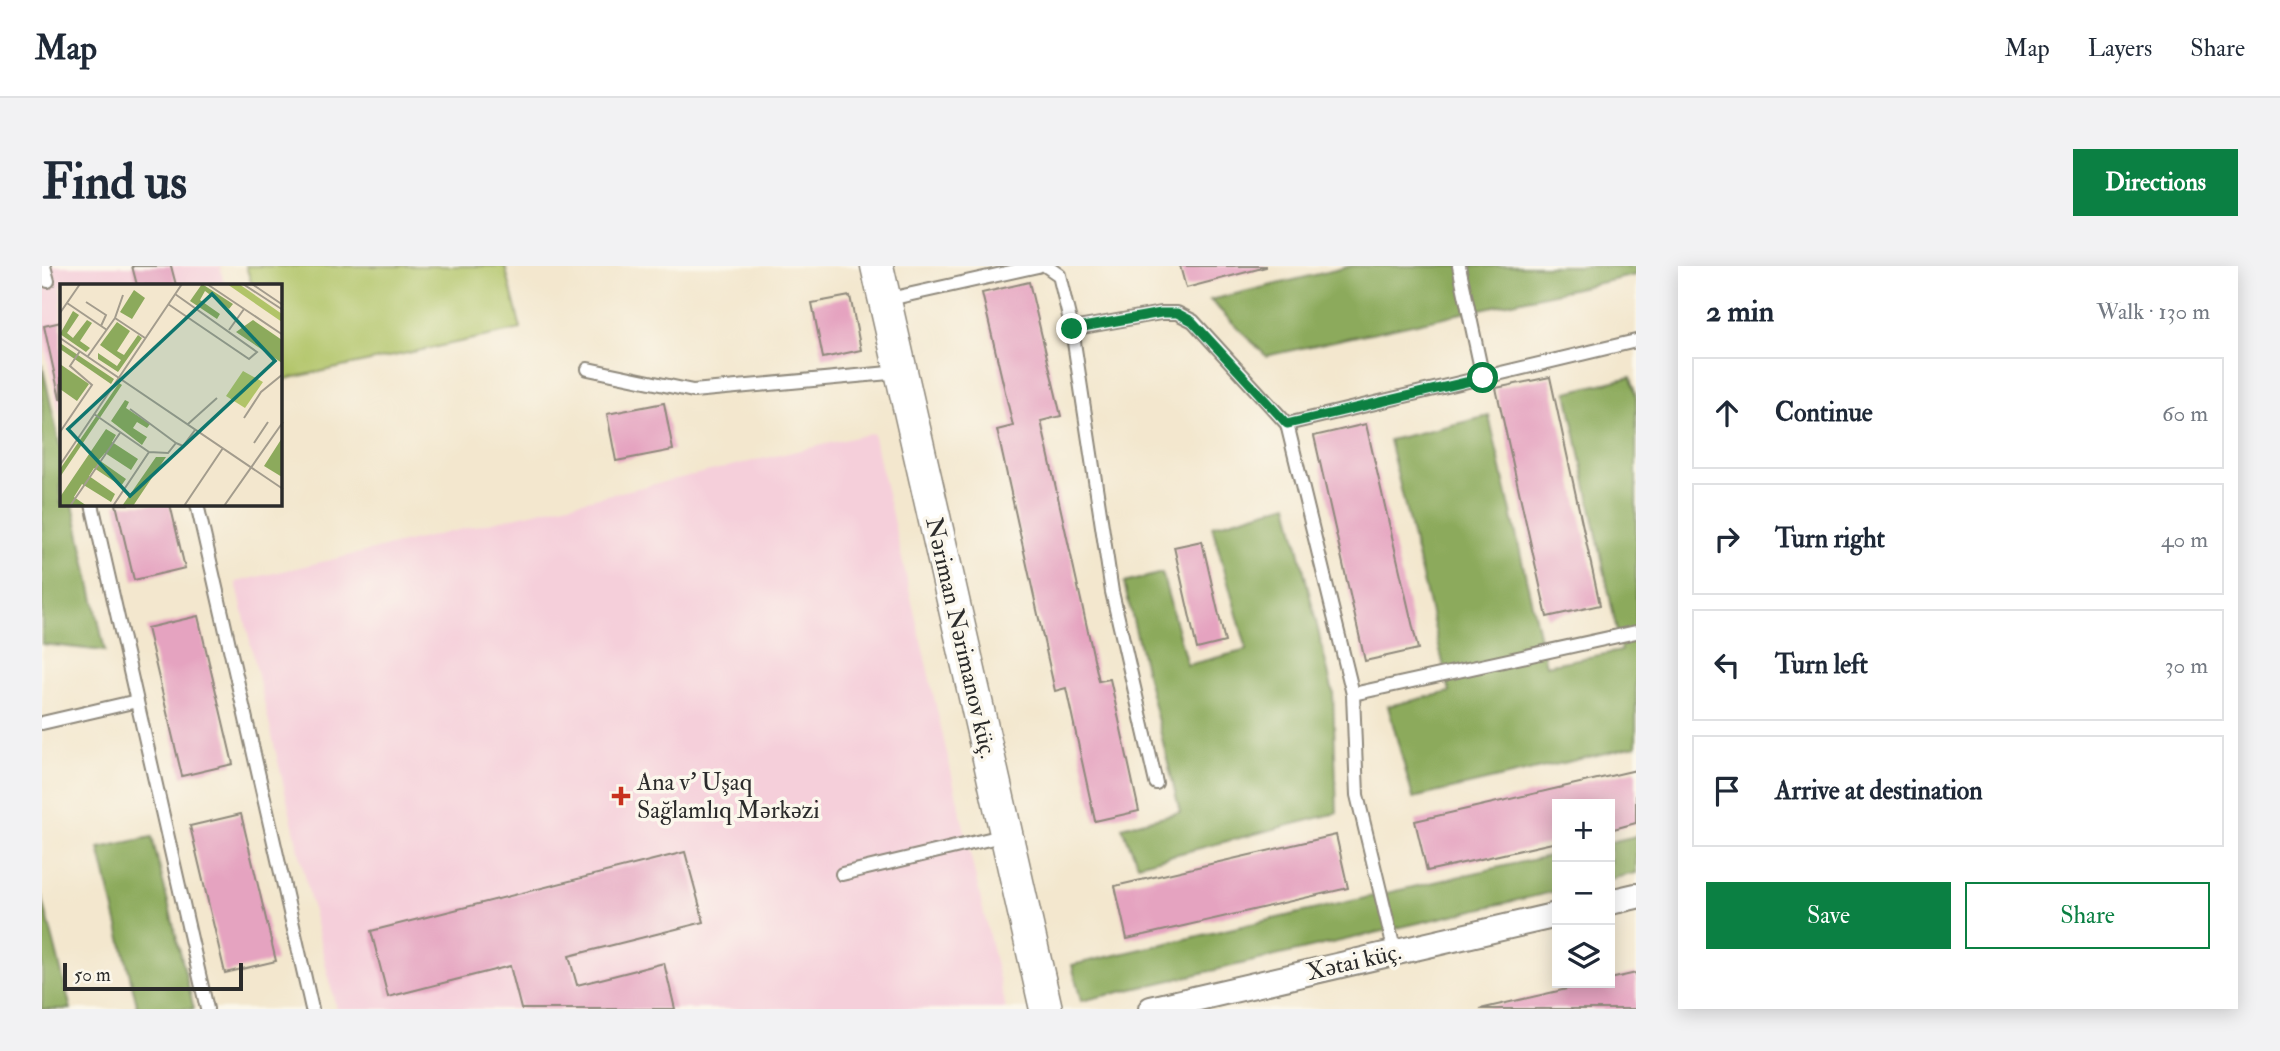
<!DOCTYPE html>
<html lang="en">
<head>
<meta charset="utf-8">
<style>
  :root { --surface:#fff; --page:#f2f2f3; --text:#1f2937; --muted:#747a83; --line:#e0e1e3; --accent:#0b8043 }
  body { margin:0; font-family:"IM FELL Double Pica",serif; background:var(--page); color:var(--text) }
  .controls { position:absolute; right:21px; bottom:21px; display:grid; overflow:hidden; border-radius:0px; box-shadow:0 4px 18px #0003 }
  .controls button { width:63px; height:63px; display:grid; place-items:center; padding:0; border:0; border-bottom:2px solid var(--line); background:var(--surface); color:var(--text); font:35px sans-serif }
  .scale { position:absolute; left:21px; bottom:18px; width:180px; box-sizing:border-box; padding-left:7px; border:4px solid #2b2b2b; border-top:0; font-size:19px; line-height:24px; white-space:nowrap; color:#2b2b2b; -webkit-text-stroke:5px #fbf7ec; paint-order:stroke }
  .stop { position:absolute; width:21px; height:21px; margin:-16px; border:5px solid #0b8043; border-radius:50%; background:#fff }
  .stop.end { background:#0b8043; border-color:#fff; box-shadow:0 2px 7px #0008 }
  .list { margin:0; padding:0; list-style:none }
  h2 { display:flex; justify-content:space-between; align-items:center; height:91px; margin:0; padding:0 28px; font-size:30px }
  h2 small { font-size:23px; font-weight:400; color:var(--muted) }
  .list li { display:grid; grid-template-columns:46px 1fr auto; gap:21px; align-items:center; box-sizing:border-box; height:112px; margin:0 14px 14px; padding:0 14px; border:2px solid var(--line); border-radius:0px }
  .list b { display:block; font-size:26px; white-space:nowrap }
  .list em { font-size:23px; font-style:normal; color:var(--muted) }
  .actions { display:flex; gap:14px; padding:21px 28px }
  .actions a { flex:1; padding:16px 0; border:2px solid var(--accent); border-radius:0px; text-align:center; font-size:24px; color:var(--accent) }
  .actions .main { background:var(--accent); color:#fff }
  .icon { flex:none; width:38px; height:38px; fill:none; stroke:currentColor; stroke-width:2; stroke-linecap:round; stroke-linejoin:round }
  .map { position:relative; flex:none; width:1594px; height:743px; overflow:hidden; border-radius:0px }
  header { display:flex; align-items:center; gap:42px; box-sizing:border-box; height:98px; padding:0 35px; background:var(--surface); border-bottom:2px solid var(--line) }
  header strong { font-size:33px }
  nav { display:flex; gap:38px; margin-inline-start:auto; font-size:24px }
  .intro { display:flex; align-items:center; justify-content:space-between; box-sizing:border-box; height:168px; padding:0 42px }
  h1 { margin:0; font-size:49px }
  .button { padding:18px 32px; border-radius:0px; background:var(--accent); color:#fff; font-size:24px; font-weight:700 }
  main { display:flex; gap:42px; padding:0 42px }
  aside { flex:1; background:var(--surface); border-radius:0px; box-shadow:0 4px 18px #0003 }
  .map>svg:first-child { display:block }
</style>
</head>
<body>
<header>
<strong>Map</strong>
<nav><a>Map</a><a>Layers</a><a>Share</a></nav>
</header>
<div class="intro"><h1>Find us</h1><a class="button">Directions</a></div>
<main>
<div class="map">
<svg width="1594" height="743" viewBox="0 0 1594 743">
  <rect width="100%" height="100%" fill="#fbf7ec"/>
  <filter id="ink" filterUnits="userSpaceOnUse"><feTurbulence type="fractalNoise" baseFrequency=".0143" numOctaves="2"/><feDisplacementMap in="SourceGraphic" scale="14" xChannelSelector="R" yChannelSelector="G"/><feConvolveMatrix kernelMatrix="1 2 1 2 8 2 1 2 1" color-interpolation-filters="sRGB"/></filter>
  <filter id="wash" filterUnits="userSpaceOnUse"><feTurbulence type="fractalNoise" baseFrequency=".00686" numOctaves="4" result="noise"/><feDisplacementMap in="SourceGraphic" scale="28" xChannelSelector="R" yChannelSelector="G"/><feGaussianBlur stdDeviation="1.57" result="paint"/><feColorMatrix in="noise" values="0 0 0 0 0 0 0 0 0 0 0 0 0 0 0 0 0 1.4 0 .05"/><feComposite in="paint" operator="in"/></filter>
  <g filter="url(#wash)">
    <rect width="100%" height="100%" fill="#f3e7ce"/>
    <path fill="#f5cfda" d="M0,0H178L182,19H19L18,152L0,71Z
      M831,167L964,743H294L194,316Z"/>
    <path fill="#b1c468" stroke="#6e784a" stroke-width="2" d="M204,0H463L479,63L239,114L238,19H210Z"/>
    <path fill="#8caa5c" stroke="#5c6a44" stroke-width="2" d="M1310,0H1594V9L1224,90L1168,34Z
      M0,98L19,185V238H31L63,385L0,378Z
      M1589,111L1594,132V480L1371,532L1346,440L1408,426L1347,174L1447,150L1504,399L1579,385L1525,126Z
      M1246,238L1291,427L1295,547L1096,598L1080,561L1138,546L1082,317L1120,307L1145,399L1205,384L1170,260Z
      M1594,570V607L1568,613V576Z
      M110,571L152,743H96L57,582Z
      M1515,588V625L1039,735L1030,699Z
      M0,630L29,743H0Z"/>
    <g id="blocks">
      <path fill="#e5a3c0" d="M90,0H129L134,19H95Z
        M1138,0H1224V1L1144,22Z
        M987,16L1019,150L999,155L1057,415L1068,413L1097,545L1053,555L1024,422L1013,425L955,164L971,160L940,27Z
        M808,30L819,84L781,92L770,37Z
        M19,56V133H18L2,60Z
        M1508,111L1558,339L1505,351L1454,122Z
        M622,137L631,184L574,195L565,148Z
        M1324,158L1376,383L1323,395L1272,170Z
        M74,238H128L143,302L92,314Z
        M1160,275L1183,376L1155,383L1132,281Z
        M156,350L191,498L140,510L105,362Z
        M1594,504V557L1568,564V538H1515V576L1385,605L1373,555Z
        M199,548L234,695L183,707L148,560Z
        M1294,569L1306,622L1085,673L1073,620Z
        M643,586L662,656L527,690L535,719L622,697L633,743H479L468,700L346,731L329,665Z
        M1594,707V743H1438L1551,717H1568V713Z"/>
    </g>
  </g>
  <g filter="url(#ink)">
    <use href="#blocks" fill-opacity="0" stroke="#8f897c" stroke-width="2"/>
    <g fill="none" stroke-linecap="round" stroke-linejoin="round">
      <g stroke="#8f897c" stroke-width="16">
        <path id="service" d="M2,0L6,15
          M1004,0L1017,9L1030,63L1119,47H1135L1151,55L1245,158L1311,428L1315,529L1353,687
          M1417,0L1441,112
          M843,34L996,0
          M1030,63L1070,326L1114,517
          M546,103L651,125L858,106
          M1245,158L1594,75
          M50,238L165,743
          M155,238L270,743
          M1311,428L1594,366
          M0,457L95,435
          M800,608L964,569"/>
      </g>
      <g stroke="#8f897c" stroke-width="28">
        <path id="minor" d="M1568,636L1594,630
          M1109,743L1515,649"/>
      </g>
      <g stroke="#8f897c" stroke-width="35">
        <path id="tertiary" d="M835,0L1004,743"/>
      </g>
      <use href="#service" stroke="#fff" stroke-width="12"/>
      <use href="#minor" stroke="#fff" stroke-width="24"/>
      <use href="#tertiary" stroke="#fff" stroke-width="32"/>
    </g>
  </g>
  <g fill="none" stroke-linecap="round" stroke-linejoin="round" filter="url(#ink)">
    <path stroke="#0b8043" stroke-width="9" d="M1030,63L1119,47H1135L1150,55L1245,158L1441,112"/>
  </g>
  <path fill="#c8321e" stroke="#fbf7ec" stroke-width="2.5" d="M575.5 519.5h7v7h7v7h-7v7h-7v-7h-7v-7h7z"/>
  <g text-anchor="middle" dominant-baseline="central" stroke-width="7" stroke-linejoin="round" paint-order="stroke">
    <g font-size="24" fill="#2b2b2b" stroke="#fbf7ec">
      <text transform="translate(919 372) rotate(77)">Nəriman Nərimanov küç.</text>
      <text transform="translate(1312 696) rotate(-13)">Xətai küç.</text>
    </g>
    <g font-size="24" fill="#2b2b2b" stroke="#fbf7ec" text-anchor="start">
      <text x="595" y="516">Ana v' Uşaq<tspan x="595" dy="28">Sağlamlıq Mərkəzi</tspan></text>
    </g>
  </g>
  <g transform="translate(18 18)">
    <rect width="222" height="222" fill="#f3e7ce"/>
    <path d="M167,0H179L222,30V38ZM183,87L203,98L185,124L166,112Z" fill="#b1c468"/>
    <path d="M142,0L173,20L169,25L145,7L140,16L160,30L157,35L130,17ZM74,6L85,14L72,35L60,28ZM13,27L19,31L7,49L13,54L27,36L32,39L20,57L30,64L26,68L0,50ZM193,36L222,56V79L176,48ZM57,38L70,47L57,67L64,71L78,51L82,54L58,88L38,75V69L57,82L61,76L40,61ZM0,59L54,95L51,100L0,65ZM0,80L29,100L17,117L0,105ZM59,99L62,101L0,193V185ZM65,116L69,118L66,124L90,140L87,144L77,138L73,144L87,153L82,161L51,137ZM46,145L56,151L52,158L78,175L71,186L45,169L39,176L66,195L61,202L34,184L29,192L55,210L51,218L22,200L14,213L27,222H0V213ZM222,154V193L204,182ZM96,173H106L73,222H62Z" fill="#8caa5c"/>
    <path fill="none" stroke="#a39c8d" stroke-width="2" d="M147,0L223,51M183,0L223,26M192,0L223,21M26,18L46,31L41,42M7,19L47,46M108,20L189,75L197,68L115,10M0,29L20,0M55,34L63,11M169,46L184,25M0,54L223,205M28,72L55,34L85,54M70,125L116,159M34,130L89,168L108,169L116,159L123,162L135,146M184,134L201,108L223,90M128,140L157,114M0,148L32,101L10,82L20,67M194,159L208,138M0,181L122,0M10,222L60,149M53,222L89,168M124,222L163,164M164,222L223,138"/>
    <path fill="#0f766e" fill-opacity="0.15" stroke="#0f766e" stroke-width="3.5" d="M152,10L215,77L70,212L8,145Z"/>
    <rect width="222" height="222" fill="none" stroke="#2b2b2b" stroke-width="3.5"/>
  </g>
</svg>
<div class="controls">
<button>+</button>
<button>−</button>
<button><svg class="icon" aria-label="layers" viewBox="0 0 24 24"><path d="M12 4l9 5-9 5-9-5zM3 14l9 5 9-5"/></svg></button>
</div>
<div class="scale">50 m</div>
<div class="stop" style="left:1441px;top:112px"></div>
<div class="stop end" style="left:1030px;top:63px"></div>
</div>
<aside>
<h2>2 min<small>Walk · 130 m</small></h2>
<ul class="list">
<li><svg class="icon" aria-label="ahead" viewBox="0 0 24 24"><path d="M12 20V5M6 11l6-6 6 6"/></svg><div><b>Continue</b></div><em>60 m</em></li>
<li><svg class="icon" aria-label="right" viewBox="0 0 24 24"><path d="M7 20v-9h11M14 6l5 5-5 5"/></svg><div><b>Turn right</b></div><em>40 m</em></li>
<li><svg class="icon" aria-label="left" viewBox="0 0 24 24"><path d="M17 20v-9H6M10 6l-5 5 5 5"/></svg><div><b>Turn left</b></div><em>30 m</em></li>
<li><svg class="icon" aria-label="arrive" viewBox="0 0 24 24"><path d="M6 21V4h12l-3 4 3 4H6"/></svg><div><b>Arrive at destination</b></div></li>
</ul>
<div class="actions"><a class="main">Save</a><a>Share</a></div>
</aside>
</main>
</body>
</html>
